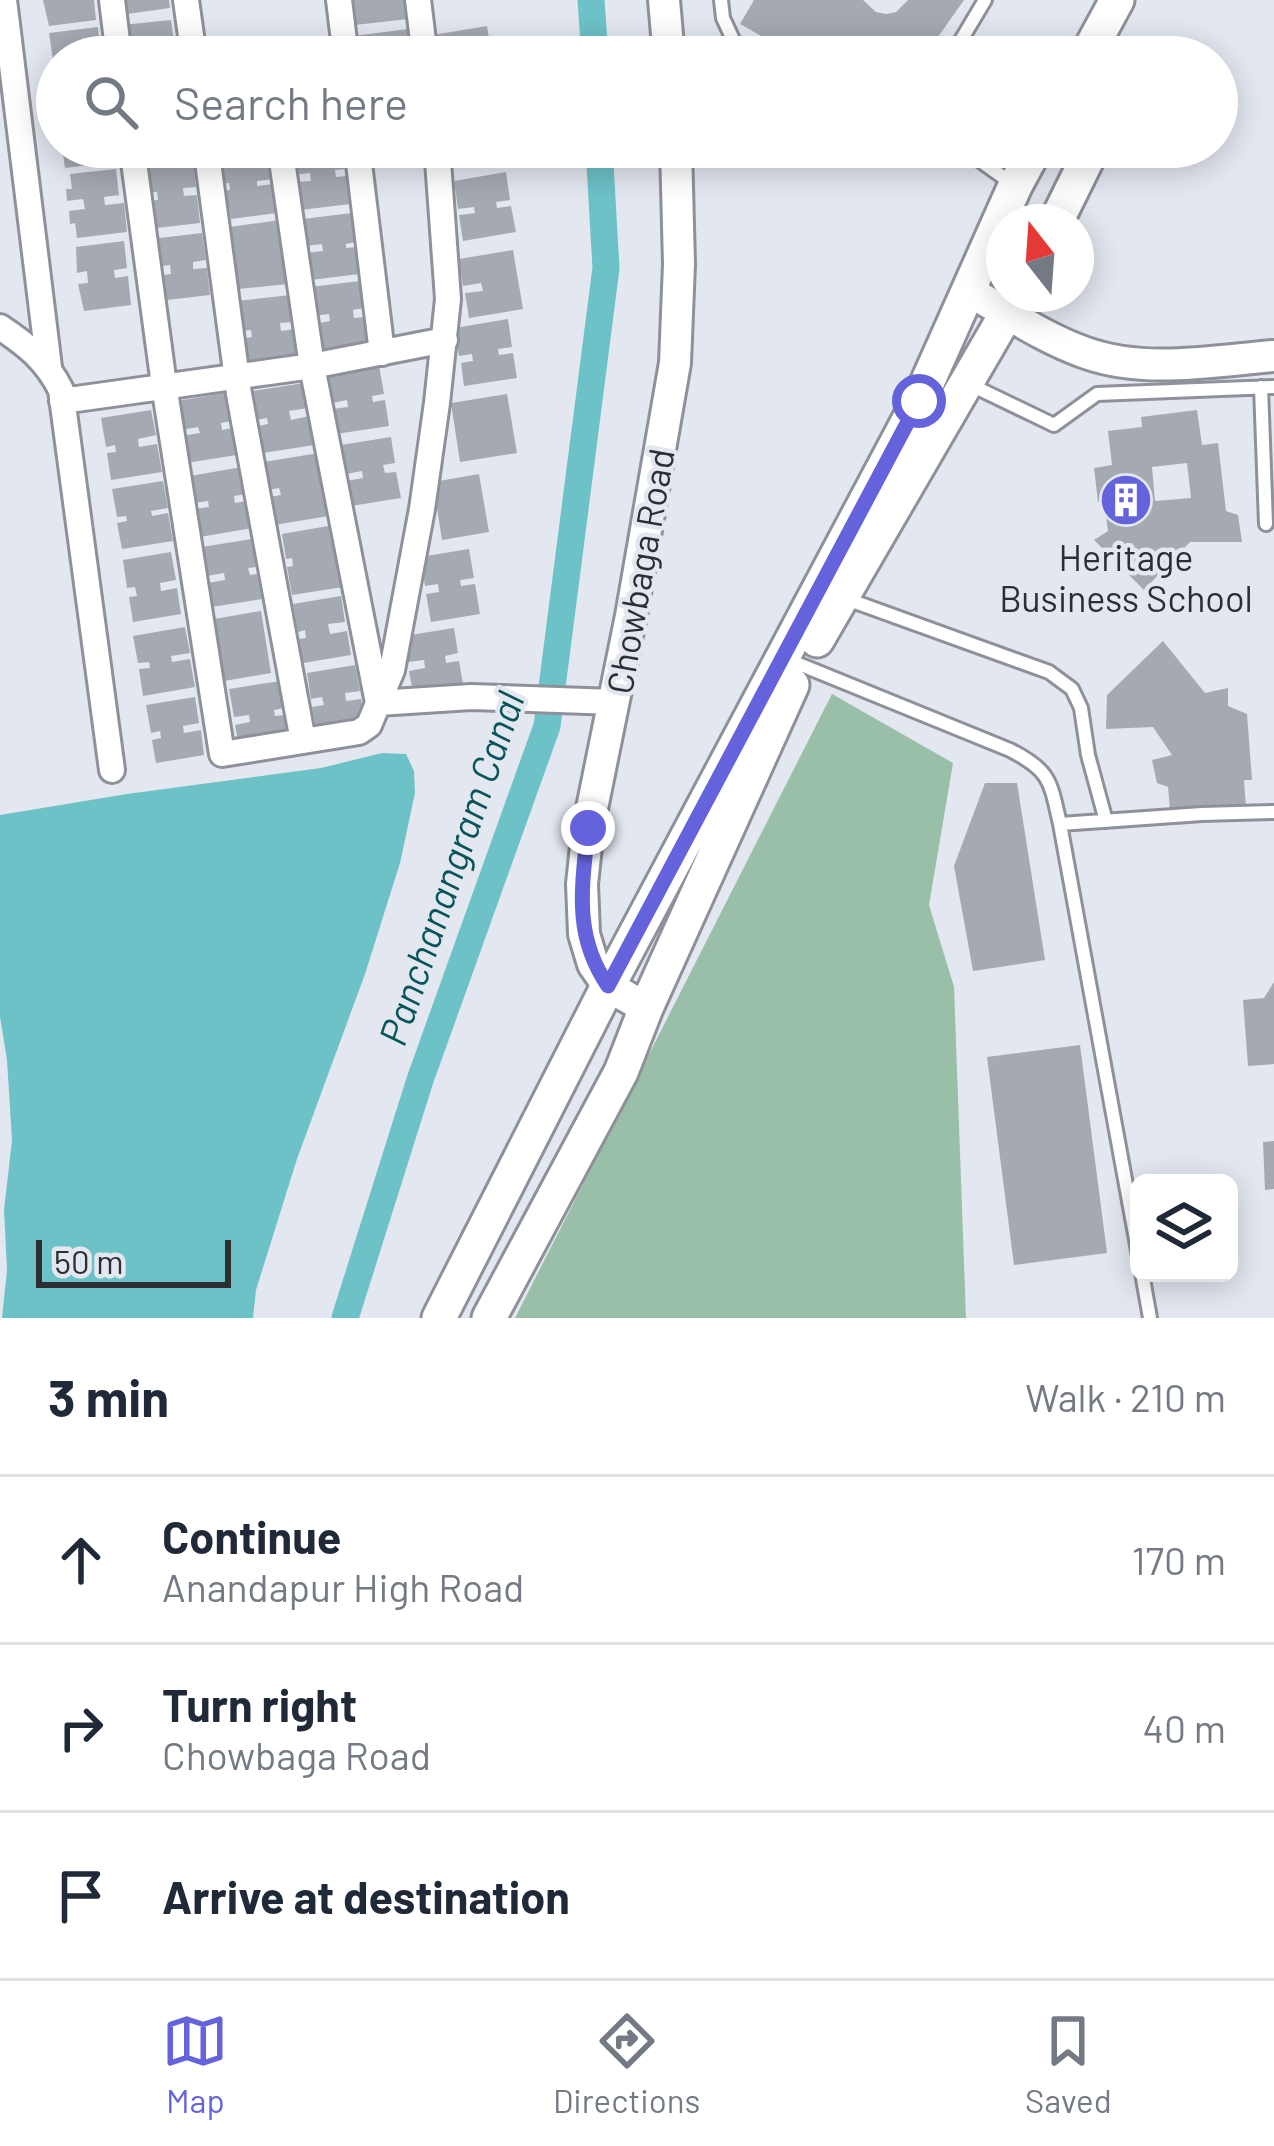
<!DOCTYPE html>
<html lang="en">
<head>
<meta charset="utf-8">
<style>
  :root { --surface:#fff; --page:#f6f6f7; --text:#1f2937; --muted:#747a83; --line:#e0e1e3; --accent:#6563dc }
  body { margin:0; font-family:Barlow,sans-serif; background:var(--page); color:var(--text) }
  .controls { position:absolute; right:36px; bottom:36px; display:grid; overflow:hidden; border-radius:18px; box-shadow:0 6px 30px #0003 }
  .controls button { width:108px; height:108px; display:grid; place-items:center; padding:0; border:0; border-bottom:3px solid var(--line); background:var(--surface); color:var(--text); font:60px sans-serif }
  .compass { position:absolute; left:986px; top:204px; width:108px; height:108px; border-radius:50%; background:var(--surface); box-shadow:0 6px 30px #0003; rotate:343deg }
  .scale { position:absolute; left:36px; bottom:30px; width:195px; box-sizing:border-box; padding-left:12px; border:6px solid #2c2e31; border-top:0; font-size:33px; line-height:42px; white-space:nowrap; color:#2c2e31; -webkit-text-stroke:9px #e3e7f0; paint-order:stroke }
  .stop { position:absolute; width:36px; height:36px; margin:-27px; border:9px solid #6563dc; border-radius:50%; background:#fff }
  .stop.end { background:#6563dc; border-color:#fff; box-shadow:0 3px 12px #0008 }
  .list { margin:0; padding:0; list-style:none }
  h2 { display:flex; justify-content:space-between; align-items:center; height:156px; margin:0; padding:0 48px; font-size:51px }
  h2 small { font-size:39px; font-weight:400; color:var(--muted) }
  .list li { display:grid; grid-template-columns:78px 1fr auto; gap:36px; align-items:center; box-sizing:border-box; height:168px; padding:0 48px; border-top:3px solid var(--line) }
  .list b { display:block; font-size:45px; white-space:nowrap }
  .list p { margin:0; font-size:39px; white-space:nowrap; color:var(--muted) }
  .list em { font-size:39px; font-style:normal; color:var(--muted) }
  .icon { flex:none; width:66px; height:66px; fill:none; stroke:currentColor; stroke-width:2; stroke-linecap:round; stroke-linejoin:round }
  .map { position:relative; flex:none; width:1274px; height:1318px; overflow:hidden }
  .search { position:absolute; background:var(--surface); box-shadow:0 6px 30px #0003; left:36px; right:36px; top:36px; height:132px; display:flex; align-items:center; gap:30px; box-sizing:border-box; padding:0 42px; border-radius:66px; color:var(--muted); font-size:45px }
  .sheet { height:660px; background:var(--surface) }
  nav { display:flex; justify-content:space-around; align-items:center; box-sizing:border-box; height:168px; border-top:3px solid var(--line); background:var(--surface); font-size:33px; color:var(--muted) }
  nav a { display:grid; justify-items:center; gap:6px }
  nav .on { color:var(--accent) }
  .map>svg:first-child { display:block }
</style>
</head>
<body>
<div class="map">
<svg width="1274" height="1318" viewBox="0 0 1274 1318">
  <rect width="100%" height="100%" fill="#e3e7f0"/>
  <path fill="#9abfa9" d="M832,694L953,763L929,905L954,987L966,1318H515Z"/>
  <path fill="#6dc2c8" d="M382,753L406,754L414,771L415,793L400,863L365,974L297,1159L256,1290L253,1318H2L7,1270L4,1210L12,1140L7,1060L0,1017V815L127,794L321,768Z"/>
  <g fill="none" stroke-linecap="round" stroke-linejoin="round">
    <path stroke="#6dc2c8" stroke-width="27" d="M591,0L595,57
      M345,1318L420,1080L547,726L606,268L599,147"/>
  </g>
  <path fill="#a5a9b1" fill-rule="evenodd" d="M43,0H94L96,20L49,26Z
    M118,0H169L170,8L120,15Z
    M352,0H406L408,19L355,25Z
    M754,0H863L876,12L886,14L896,12L908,0H964L924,57H799L740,24Z
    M171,20L175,49L165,50L166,57H141L140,53L125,55L122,25Z
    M487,26L491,51L475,54L476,57H437L433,35Z
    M98,27L101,54L57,57L53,60L49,33Z
    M408,29L411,57H355L353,36Z
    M62,147H113L115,162L65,168Z
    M136,147H189V153L137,159Z
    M290,147H342L345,169L335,170L336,177L346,176L350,204L301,210L297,182L311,181L310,173L293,175Z
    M367,147H422L423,160L369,166Z
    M452,147H509L511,156L455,166Z
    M270,151L273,179L257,181V186L274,184L277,213L231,219L229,207H224L223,191L230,190L229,183L222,184L221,156Z
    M193,160L196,187L183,188L184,196L197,195L200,223L148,229L145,201L158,200L157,192L143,193L140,166Z
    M116,169L119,195L104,197L105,205L124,203L127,232L77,238L75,223L70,224L69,211L85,209L83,199L67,201L66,189H72L70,174Z
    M506,172L510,200L496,202L497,208L511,206L516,232L463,241L459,215L475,213L474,207L458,209L454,181Z
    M352,213L356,242L346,244V248L356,247L360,274L310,280L306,253L323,251L322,244L306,246L303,219Z
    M280,220L288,284L238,289L236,278L233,279L228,239L232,238L230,227Z
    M202,233L206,260L193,262V269L207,268L210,295L158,301L155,276L171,274L170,265L154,267L151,239Z
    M124,241L127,268L114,270L115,278L128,276L131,305L84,311L78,284L88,283L87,271L77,273L76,247Z
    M513,250L523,309L469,318L465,293L483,291L481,283L463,286L459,259Z
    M360,281L364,308L353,310L354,318L365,317L368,346L317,352L314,324L330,321L329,314L313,316L310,287Z
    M291,295L294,322L280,323L281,331L295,329L299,359L245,366L241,339L252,337L251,330L240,331L237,301Z
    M508,319L512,347L498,349L499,355L513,353L517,378L464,386L461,363L473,361L472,354L459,356L455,328Z
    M379,365L384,394L372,396L373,402L385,400L389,426L336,434L332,409L348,407L347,400L332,403L327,374Z
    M304,383L308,408L289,411L291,420L309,416L314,445L263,453L258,426L268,424L267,418L257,420L253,391Z
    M226,393L231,421L221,423L222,430L232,428L237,455L186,463L182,436L200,433L198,427L181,430L176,401Z
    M507,394L517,453L460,462L451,403Z
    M151,410L156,435L138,439L139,447L157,444L162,472L111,480L107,453L116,452L115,445L106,447L101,418Z
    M1197,410L1202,445L1218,443L1226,511L1238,515L1242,542H1190L1144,590L1094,540L1108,531L1104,501L1098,502L1094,468L1112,465L1108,431L1142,427L1141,417ZM1187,463L1191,498L1155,501L1152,467Z
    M391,437L395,463L383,465L385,473L396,472L401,498L351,506L346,481L363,478L362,471L346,474L341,445Z
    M319,453L329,516L274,525L270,497L281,495L279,488L269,490L264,462Z
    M242,467L246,494L234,496L235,503L247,501L252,528L200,537L195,509L209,507L208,501L194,503L190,476Z
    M479,474L489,532L442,540L433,482Z
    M163,481L168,508L151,511L152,516L168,513L173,541L122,549L117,523L127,521L126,516L117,517L112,489Z
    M334,525L343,587L292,595L287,567L293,566L292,558L286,559L282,534Z
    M252,539L256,567L248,568L250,575L257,574L262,599L212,607L208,583L225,580L224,573L207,576L202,547Z
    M469,549L474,578L460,580L461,586L475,584L480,614L431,622L426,594L439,592L438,584L425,586L420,557Z
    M171,552L176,580L160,583L161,591L177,588L181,614L133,622L129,597L137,596L135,587L127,588L123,560Z
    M341,596L345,622L328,624L330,634L347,631L351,655L303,663L299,639L306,638L305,630L298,632L293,604Z
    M261,611L271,673L224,681L214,619Z
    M185,627L190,653L171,656L172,662L190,659L195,687L143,696L139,669L150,668L149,662L138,663L133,636Z
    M454,628L458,653L445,656L446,663L459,661L463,684L413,693L409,671L425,668L424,660L408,662L404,636Z
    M1163,641L1205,693L1228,688V706L1247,714L1252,780H1244L1246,808L1170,810L1168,787L1157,783L1152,760L1172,755L1153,727L1106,729L1107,695Z
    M355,665L360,691L345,693L346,701L361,699L365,720L316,729L312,707L324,705L322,697L311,699L307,673Z
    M280,681L284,708L274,710L275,716L286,715L289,738L239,746L235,725L250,722L249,715L234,717L229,689Z
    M195,697L199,723L183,726L184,733L201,730L204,755L156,763L152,740L161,738L160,731L151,733L146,705Z
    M985,783H1017L1045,960L973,971L954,866Z
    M1274,982V1064L1248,1066L1243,1000L1264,998Z
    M1080,1045L1107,1253L1014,1265L987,1057Z
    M1274,1141V1189L1265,1190L1263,1142Z"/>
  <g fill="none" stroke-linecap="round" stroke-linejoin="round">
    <g stroke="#8e9199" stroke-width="18">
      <path id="service" d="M721,0L723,18L741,57
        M951,57L985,0
        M961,147L1014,185
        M971,385L1054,425L1097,394L1274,387
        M1261,387L1266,524
        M844,598L1049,672L1072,689L1081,708L1088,755L1106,821
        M784,658L1010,750C1051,771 1050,781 1060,824L1139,1256
        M1060,824L1202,814L1274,812
        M1142,1273L1150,1318"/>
    </g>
    <g stroke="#8e9199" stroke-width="30">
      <path id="minor" d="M4,0L49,367
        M112,0L119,57
        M186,0L194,57
        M339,0L346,57
        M418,0L425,57
        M132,147L164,385L222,754L359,732L369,725L392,670L422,509L437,403L448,299L437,147
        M206,147L239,394L303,741
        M280,147L312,366L378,703L471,697L615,702
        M357,147L382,353
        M0,327C27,345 46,360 61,390L112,770
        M62,401L312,366L445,340"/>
    </g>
    <g stroke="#8e9199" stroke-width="36">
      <path id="tertiary" d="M664,0L669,57
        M969,291C1006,312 1045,339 1086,353C1145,374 1213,361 1274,356
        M646,1008L608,986L593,964L584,934L582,884L588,828L631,616L675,363L679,264L676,147"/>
    </g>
    <g stroke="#8e9199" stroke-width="39">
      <path id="secondary" d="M1086,57L1117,0
        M1056,222L1093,147
        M817,640L1018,294
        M439,1318L608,986L919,401L1015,186L1036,147
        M489,1318L621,1072L646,1008L792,685"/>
    </g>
    <use href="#service" stroke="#fff" stroke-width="12"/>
    <use href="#minor" stroke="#fff" stroke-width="24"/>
    <use href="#tertiary" stroke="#fff" stroke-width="30"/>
    <use href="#secondary" stroke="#fff" stroke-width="33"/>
  </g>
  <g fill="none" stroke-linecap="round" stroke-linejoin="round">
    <path stroke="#6563dc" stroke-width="15" d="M588,828C582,887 573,935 608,986L919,401"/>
  </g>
  <defs>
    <g id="building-disc" transform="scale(2.7)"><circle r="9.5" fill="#6563dc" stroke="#e3e7f0"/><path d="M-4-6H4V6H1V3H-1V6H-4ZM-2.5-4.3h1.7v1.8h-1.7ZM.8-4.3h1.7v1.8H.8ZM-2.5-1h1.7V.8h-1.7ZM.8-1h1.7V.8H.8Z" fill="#fff"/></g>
  </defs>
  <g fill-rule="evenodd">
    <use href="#building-disc" x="1126" y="500"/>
  </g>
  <g text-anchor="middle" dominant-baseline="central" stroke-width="9" stroke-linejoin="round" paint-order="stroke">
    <g font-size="36" fill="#2c2e31" stroke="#e3e7f0">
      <text x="1126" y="556">Heritage<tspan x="1126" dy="41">Business School</tspan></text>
    </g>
    <g font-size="36" fill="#2c2e31" stroke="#e3e7f0">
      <text transform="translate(639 571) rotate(-80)">Chowbaga Road</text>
    </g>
    <g font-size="39" font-style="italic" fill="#07555a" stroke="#e3e7f0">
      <text transform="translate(450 868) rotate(-71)">Panchanangram Canal</text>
    </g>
  </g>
</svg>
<div class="controls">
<button><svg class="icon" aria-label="layers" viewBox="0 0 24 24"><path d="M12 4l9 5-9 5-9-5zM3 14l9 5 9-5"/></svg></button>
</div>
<svg class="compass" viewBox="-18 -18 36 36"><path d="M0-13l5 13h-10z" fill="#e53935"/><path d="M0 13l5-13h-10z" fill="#747a83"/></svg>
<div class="scale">50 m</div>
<div class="stop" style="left:919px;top:401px"></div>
<div class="stop end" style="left:588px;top:828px"></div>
<div class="search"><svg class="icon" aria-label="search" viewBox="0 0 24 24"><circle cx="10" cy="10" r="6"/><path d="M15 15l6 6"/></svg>Search here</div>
</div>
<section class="sheet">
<h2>3 min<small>Walk · 210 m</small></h2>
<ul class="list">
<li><svg class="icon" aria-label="ahead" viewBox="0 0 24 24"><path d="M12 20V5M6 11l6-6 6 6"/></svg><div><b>Continue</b><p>Anandapur High Road</p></div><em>170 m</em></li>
<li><svg class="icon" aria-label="right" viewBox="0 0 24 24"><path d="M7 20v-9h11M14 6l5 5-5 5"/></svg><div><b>Turn right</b><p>Chowbaga Road</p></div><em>40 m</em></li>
<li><svg class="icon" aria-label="arrive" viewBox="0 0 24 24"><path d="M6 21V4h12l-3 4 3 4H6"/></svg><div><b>Arrive at destination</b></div></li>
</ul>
</section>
<nav>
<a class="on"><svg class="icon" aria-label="map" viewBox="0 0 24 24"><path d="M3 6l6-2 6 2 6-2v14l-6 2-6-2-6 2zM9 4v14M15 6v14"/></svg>Map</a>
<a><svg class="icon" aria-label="directions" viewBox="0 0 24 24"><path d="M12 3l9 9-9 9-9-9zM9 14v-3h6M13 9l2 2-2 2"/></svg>Directions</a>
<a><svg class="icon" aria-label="saved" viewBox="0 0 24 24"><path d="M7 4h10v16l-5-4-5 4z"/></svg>Saved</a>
</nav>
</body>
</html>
